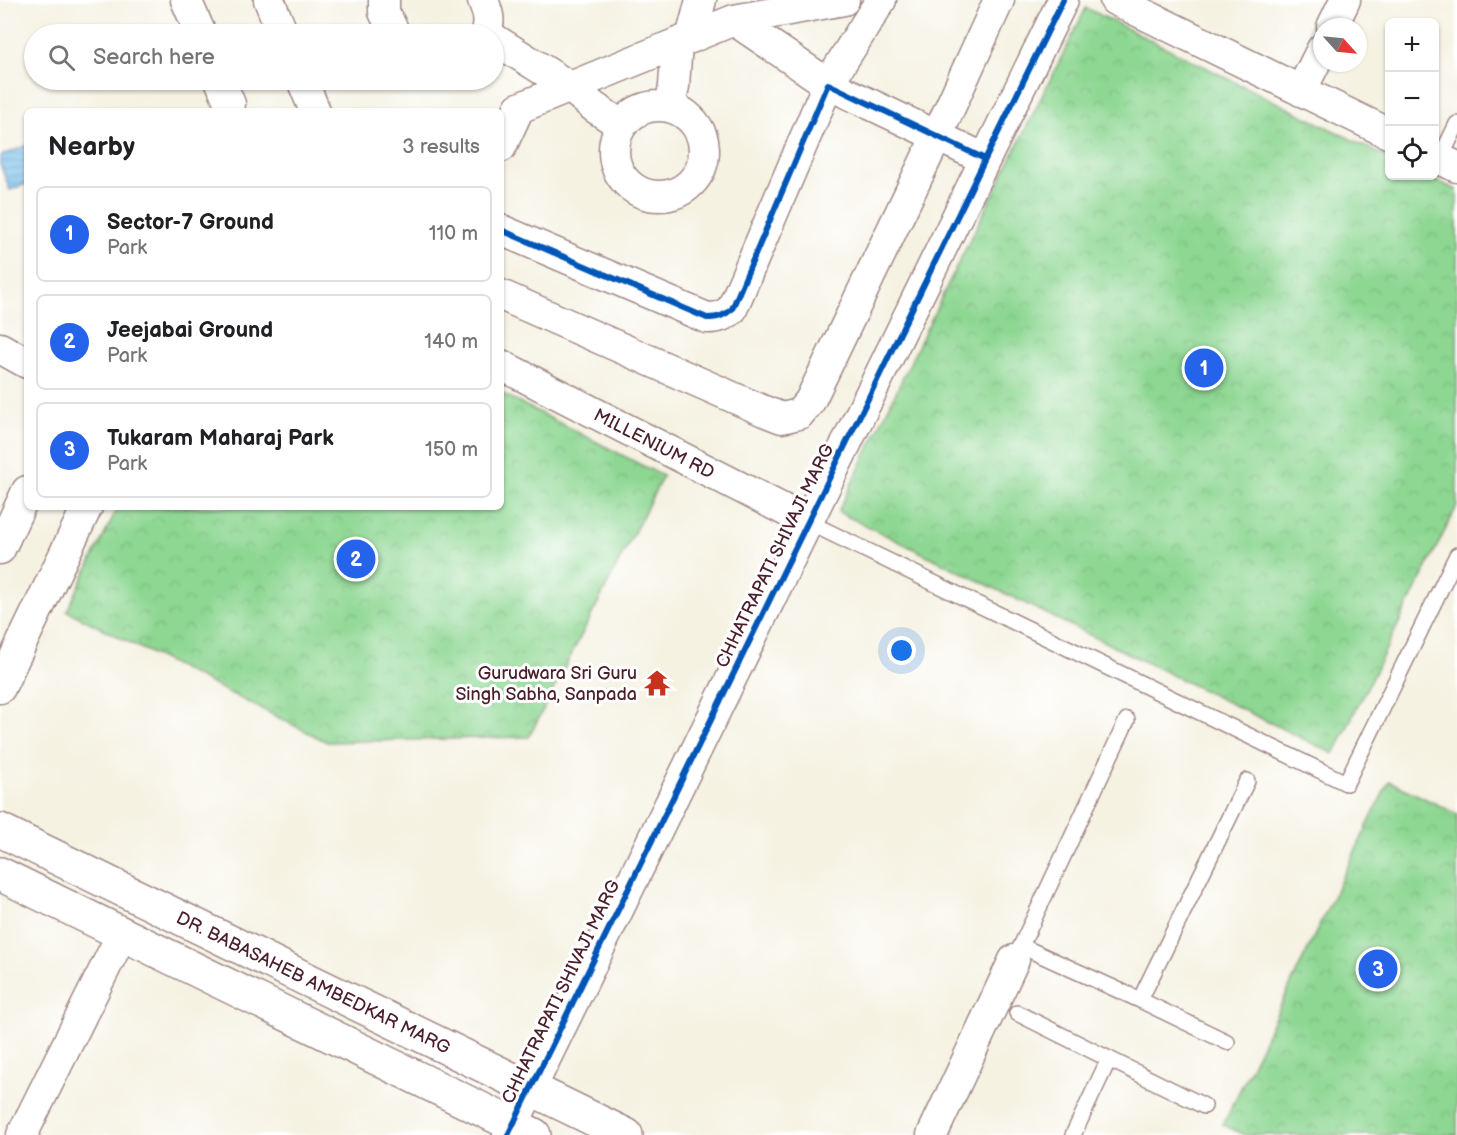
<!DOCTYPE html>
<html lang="en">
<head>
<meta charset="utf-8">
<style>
  :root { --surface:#fff; --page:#f2f2f2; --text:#202124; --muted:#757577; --line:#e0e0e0; --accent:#2563eb }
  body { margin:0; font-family:"Balsamiq Sans",sans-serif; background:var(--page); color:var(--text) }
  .controls { position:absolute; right:18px; top:18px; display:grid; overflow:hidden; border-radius:9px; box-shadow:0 2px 4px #0004 }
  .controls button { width:54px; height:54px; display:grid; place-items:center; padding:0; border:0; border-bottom:2px solid var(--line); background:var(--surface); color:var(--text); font:30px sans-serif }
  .compass { position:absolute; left:1313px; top:18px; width:54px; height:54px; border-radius:50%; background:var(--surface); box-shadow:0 2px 4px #0004; rotate:117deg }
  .you { position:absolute; left:902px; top:651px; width:21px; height:21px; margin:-15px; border:4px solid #fff; border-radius:50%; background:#1a73e8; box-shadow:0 0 0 9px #1a73e833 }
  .badge { display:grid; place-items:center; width:39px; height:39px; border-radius:50%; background:var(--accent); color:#fff; font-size:20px; font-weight:700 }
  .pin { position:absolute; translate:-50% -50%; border:3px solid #fff; box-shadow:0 2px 6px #0006 }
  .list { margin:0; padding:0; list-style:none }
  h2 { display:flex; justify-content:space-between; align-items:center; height:78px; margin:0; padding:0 24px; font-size:26px }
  h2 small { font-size:20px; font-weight:400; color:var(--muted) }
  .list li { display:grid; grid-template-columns:39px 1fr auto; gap:18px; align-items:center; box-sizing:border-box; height:96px; margin:0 12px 12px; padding:0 12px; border:2px solid var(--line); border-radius:9px }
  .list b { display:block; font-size:22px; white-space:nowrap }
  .list p { margin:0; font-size:20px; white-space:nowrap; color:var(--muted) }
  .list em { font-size:20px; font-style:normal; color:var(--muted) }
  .icon { flex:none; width:33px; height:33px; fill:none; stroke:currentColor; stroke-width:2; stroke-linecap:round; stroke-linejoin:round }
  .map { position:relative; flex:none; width:1457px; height:1135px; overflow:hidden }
  .search { position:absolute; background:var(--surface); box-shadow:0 2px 4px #0004; left:24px; top:24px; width:480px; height:66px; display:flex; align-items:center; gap:15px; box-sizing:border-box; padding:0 21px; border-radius:33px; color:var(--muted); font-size:22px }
  .panel { position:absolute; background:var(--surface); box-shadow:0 2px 4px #0004; left:24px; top:108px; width:480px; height:402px; border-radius:9px }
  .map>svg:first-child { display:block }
</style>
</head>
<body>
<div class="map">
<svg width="1457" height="1135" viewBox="0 0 1457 1135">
  <defs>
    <pattern id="park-crowns" width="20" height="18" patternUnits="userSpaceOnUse" patternTransform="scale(1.5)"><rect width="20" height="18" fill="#8dd792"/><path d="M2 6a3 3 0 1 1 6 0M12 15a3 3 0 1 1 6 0" fill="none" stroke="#7bb87e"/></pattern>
    <pattern id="water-rules" width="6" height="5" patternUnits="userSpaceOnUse" patternTransform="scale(1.5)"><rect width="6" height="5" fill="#72bcea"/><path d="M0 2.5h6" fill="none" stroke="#6098be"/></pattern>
  </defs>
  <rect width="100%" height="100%" fill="#fff"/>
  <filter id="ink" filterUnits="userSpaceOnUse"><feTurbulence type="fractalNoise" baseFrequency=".0167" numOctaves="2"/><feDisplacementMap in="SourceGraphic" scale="12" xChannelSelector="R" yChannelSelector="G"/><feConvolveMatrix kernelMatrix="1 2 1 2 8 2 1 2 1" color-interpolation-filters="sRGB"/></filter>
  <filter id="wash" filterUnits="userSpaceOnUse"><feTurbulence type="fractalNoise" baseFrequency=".008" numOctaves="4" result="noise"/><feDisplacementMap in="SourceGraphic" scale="24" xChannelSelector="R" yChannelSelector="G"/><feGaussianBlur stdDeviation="1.35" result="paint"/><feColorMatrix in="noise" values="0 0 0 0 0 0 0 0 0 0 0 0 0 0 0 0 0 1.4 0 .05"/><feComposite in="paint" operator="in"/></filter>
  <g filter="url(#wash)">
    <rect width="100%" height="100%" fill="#f5f2e2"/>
    <path fill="url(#park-crowns)" stroke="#6c7b5e" stroke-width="1.5" d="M1086,8L1389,158L1390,176H1426L1457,190V506L1334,754L838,512L952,276Z
      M501,393L663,476L529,737L327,742L67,611L118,507H501Z
      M1389,781L1457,814V1135H1245L1223,1125Z"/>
    <path fill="url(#water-rules)" stroke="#5e6e8a" stroke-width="1.5" d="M27,145V184L10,190L0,164V156Z"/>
  </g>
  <g filter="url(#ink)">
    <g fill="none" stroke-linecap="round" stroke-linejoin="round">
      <g stroke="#a08886" stroke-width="18">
        <path id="service" d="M1440,159L1457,124
          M808,522L1346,783L1457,555
          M1021,946L1127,720
          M1014,960L1021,946L1140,1000L1247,781
          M1140,1000L1227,1042
          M1017,1013L1109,1059
          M1073,1135L1109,1059L1204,1106"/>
      </g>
      <g stroke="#a08886" stroke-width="33">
        <path id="minor" d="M186,0L201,34
          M269,0L283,34
          M384,0V12L395,34
          M483,0C488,13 491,21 486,34
          M1115,0L1390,134
          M734,20L844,0
          M1332,27L1345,0
          M691,38L701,0
          M494,39L570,87L594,107L621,125
          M220,80L230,104
          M302,80L315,111
          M1301,91L1322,49
          M614 151a45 45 0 1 1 90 0a45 45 0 1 1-90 0Z
          M670,107L674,86L677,43
          M501,147L519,108L734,20L828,84L881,0
          M1434,156L1457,167
          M501,230L707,318C718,318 724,316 732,309L828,84L985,159
          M501,295L764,411L782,418L799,414L810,401L937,136L999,0
          M0,348L27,363
          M501,365L808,522
          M0,549L27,491
          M0,688L87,507
          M22,1135L122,934
          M508,1135L1063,0
          M932,1135L1014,960"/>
      </g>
      <g stroke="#a08886" stroke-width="36">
        <path id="secondary" d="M0,830L626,1135
          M0,874L534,1135"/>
      </g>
      <use href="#service" stroke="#fff" stroke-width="15"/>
      <use href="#minor" stroke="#fff" stroke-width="30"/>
      <use href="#secondary" stroke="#fff" stroke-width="33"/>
      <g stroke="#fff" stroke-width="10">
        <path id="cycleway" d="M501,230L707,318C718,318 724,316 732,309L828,84L985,159
          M508,1135L1063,0"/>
      </g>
      <use href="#cycleway" stroke="#0057b8" stroke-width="6"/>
    </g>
  </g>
  <defs>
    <g id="temple-bare" transform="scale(2.07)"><path d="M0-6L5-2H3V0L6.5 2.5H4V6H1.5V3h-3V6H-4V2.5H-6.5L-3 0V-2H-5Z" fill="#c8321e" stroke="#fff" stroke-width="2.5" paint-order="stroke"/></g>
  </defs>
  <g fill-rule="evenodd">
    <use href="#temple-bare" x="657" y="683"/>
  </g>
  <g text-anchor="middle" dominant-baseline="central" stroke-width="6" stroke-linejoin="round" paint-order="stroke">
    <g font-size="18" fill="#4a1f2b" stroke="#fff">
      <text transform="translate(654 444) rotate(27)">MILLENIUM RD</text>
      <text transform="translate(775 556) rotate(-64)">CHHATRAPATI SHIVAJI MARG</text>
      <text transform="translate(313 983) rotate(26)">DR. BABASAHEB AMBEDKAR MARG</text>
      <text transform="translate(561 992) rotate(-64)">CHHATRAPATI SHIVAJI MARG</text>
    </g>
    <g font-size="18" fill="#4a1f2b" stroke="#fff" text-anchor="end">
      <text x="637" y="673">Gurudwara Sri Guru<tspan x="637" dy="21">Singh Sabha, Sanpada</tspan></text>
    </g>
  </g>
</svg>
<div class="controls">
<button>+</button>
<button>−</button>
<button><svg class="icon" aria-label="locate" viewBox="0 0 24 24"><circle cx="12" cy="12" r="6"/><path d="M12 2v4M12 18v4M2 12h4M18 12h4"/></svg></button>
</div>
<svg class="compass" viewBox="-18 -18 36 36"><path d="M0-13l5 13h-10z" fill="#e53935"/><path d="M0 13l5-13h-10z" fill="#757577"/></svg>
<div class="you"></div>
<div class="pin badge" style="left:1204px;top:368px">1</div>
<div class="pin badge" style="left:356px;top:559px">2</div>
<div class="pin badge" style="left:1378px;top:969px">3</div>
<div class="search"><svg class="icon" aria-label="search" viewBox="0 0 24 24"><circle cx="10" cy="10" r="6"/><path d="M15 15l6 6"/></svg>Search here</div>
<section class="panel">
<h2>Nearby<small>3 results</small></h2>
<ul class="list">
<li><span class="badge">1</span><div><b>Sector-7 Ground</b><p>Park</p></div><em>110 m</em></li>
<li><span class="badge">2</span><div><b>Jeejabai Ground</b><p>Park</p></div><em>140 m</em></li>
<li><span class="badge">3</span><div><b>Tukaram Maharaj Park</b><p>Park</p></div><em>150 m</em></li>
</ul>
</section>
</div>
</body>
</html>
